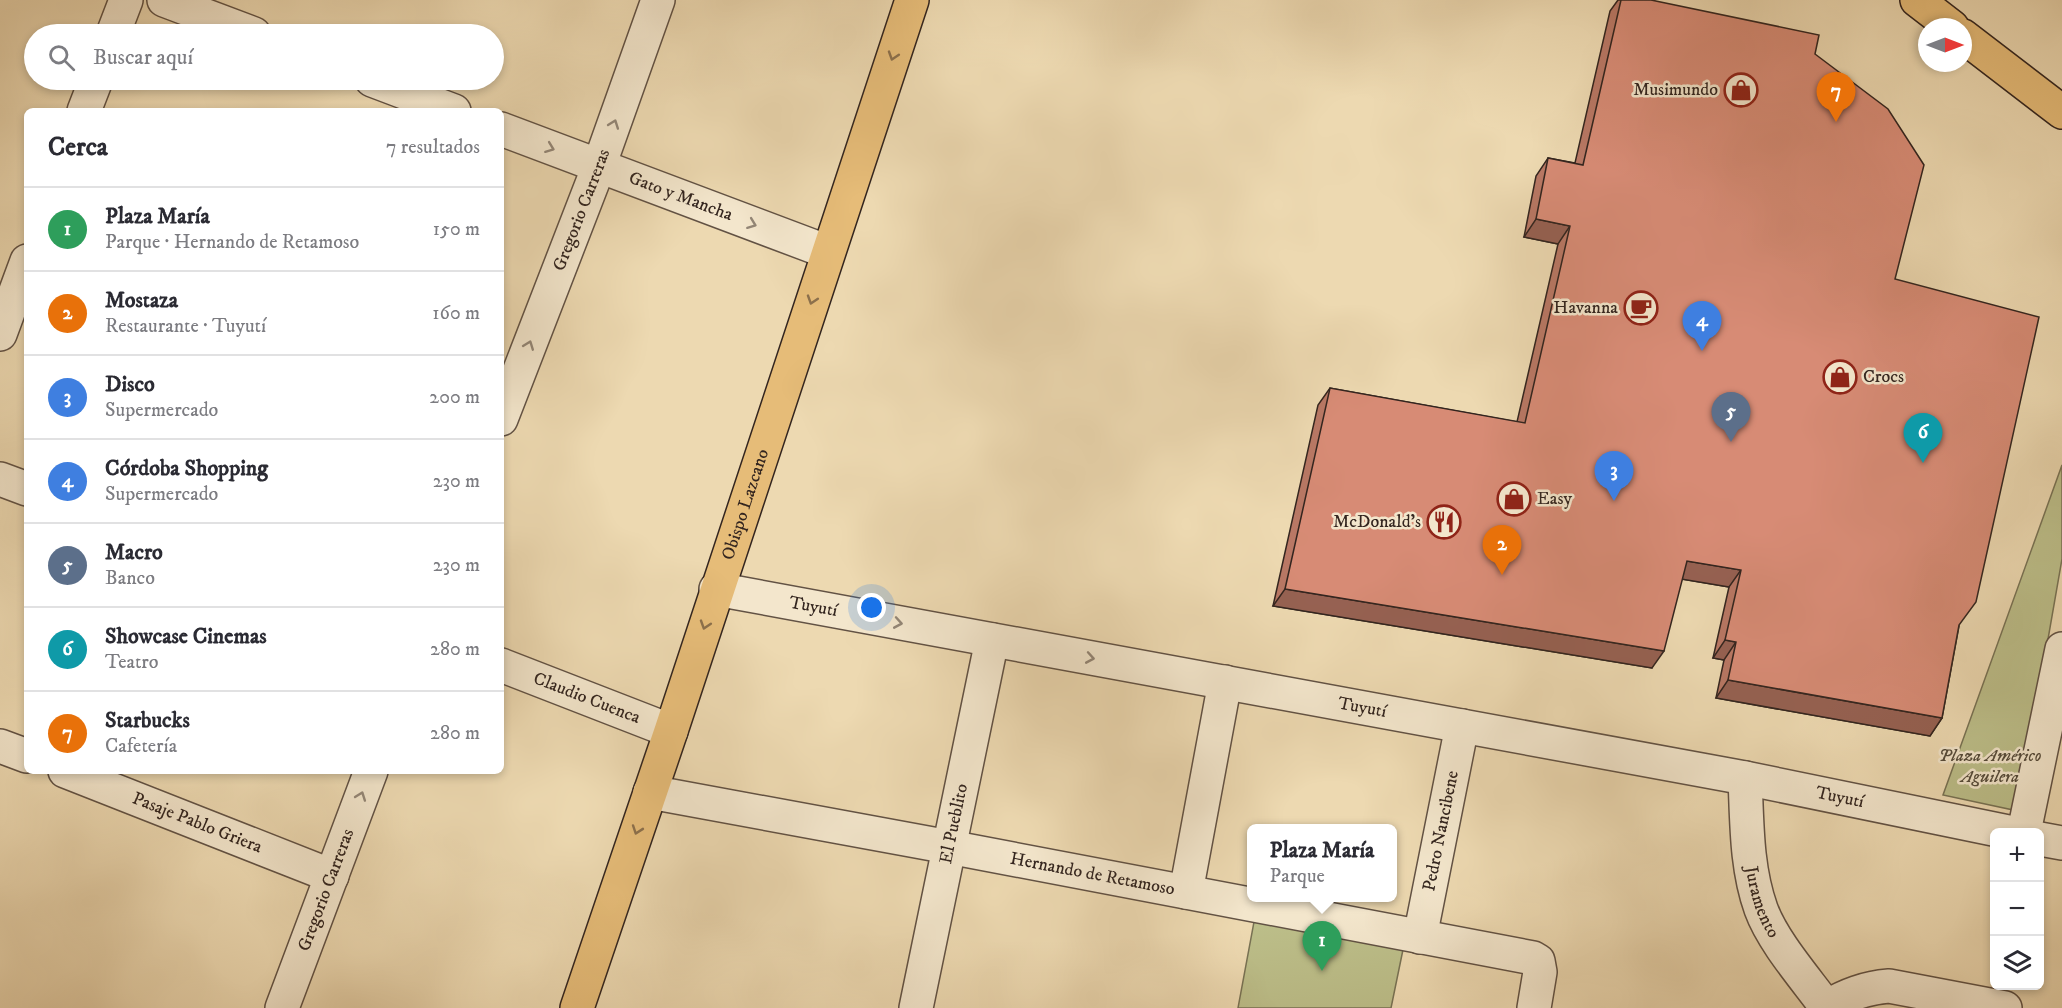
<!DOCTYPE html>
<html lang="es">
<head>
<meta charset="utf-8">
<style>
  :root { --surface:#fff; --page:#f2f2f3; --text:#2b2b33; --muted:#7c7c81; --line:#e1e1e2; --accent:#0f766e }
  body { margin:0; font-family:"IM FELL DW Pica",serif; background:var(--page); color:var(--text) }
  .controls { position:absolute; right:18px; bottom:18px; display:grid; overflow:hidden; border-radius:9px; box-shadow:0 3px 9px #0003 }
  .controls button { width:54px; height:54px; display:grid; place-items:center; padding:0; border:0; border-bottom:2px solid var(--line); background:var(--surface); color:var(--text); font:30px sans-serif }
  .compass { position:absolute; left:1918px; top:18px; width:54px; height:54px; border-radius:50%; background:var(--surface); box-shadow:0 3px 9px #0003; rotate:90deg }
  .you { position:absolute; left:872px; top:608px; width:21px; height:21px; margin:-15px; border:4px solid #fff; border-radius:50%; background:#1a73e8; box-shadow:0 0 0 9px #1a73e833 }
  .badge { display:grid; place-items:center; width:39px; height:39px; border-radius:50%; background:var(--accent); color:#fff; font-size:20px; font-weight:700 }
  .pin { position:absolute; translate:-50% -50px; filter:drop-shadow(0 2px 3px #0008) }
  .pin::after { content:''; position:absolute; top:32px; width:21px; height:18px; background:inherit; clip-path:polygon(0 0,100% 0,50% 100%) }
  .popup { position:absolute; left:1247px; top:824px; width:150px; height:78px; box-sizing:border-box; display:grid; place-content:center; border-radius:9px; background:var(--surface); filter:drop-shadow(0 2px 4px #0005); font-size:20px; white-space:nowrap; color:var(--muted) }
  .popup b { font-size:22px; color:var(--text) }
  .popup::after { content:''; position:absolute; left:50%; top:100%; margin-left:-12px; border:12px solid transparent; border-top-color:var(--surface) }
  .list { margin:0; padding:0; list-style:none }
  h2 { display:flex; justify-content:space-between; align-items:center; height:78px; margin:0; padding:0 24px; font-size:26px }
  h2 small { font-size:20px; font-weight:400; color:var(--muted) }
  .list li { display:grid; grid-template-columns:39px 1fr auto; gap:18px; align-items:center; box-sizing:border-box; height:84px; padding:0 24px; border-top:2px solid var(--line) }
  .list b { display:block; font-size:22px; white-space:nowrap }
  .list p { margin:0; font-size:20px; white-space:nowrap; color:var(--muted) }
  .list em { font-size:20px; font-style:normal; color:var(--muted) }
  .icon { flex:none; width:33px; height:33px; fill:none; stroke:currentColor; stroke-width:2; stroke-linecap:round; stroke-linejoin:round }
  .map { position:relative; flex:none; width:2062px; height:1008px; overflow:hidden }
  .search { position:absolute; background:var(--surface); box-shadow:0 3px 9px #0003; left:24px; top:24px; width:480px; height:66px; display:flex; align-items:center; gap:15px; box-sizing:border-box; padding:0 21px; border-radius:33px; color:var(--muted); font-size:22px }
  .panel { position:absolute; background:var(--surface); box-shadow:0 3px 9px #0003; left:24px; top:108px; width:480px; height:666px; border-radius:9px }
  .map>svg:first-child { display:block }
</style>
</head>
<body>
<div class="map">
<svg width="2062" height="1008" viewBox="0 0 2062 1008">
  <rect width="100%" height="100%" fill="#edd9b1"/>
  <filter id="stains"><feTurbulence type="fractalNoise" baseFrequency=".00333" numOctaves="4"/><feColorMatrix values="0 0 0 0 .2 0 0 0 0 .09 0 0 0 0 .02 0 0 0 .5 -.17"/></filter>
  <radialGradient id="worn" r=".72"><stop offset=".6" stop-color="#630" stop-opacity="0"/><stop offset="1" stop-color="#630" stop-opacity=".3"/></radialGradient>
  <path fill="#bcbe89" stroke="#787254" stroke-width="1.5" d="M2062,465V559L2018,811L1943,795Z
    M1256,911L1406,935L1391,1008H1238Z"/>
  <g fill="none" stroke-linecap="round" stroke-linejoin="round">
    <g stroke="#625244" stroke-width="36">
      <g id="minor">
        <path d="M164,0L254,34"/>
        <path d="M113,34L126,0"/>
        <path d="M372,80L454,111"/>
        <path d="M84,111L96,80"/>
        <path id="s1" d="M501,129L828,252"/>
        <path d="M0,334L27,261"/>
        <path id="s2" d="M501,419L599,166L658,0"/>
        <path d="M0,479L27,489"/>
        <path id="s3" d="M716,589L1745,778L2008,832"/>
        <path id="s4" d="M501,665L671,731"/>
        <path d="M0,746L27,756"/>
        <path id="s5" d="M65,771L332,876"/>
        <path id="s6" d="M1745,778C1747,822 1746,867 1761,909C1773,942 1806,979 1827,1008"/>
        <path id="s7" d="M650,792L949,847L1533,958L1538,961L1540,972L1534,1008"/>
        <path d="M2024,832L2062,649"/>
        <path d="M2040,839L2062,843"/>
        <path d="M1186,892L1225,682"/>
        <path id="s8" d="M1420,937L1462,726"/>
        <path d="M1826,1007C1847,995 1865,988 1889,986L2005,1008"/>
        <path id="s9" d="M282,1008L371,771"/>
        <path id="s10" d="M916,1008L992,640"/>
      </g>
    </g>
    <g stroke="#33251f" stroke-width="36">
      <g id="major">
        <path d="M1917,0L1952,27"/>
        <path d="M1963,36L2062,112"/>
        <path id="s11" d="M577,1008L671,731L912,0"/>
      </g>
    </g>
    <use href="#minor" stroke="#f3e6cc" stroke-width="33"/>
    <use href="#major" stroke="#e6bc78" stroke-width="33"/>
  </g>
  <path fill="#b97865" stroke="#33251f" stroke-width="1.5" d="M1618,0H1651L1815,54L1895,279L1959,626L1942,718L1930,736L1716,698L1724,660L1713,658L1729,587L1682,579L1652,668L1273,606L1318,405L1330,388L1517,422L1558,244L1524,237L1536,176L1548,158L1575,163L1610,11Z"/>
  <path fill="#966152" stroke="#33251f" stroke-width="1.5" d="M1536,219L1570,226L1558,244L1524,237Z
    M1687,561L1741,570L1729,587L1675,578Z
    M1285,589L1664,651L1652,668L1273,606Z
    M1725,640L1736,642L1724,660L1713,658Z
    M1728,680L1942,718L1930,736L1716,698Z"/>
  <path fill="#d78b75" stroke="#33251f" stroke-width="1.5" d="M1621,0H1651L1819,35L1815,54L1888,109L1924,165L1895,279L2039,317L1976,602L1959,625L1942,718L1728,680L1736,642L1725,640L1741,570L1687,561L1664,651L1285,589L1330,388L1525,423L1570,226L1536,219L1548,158L1583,165Z"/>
  <defs><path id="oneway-chevron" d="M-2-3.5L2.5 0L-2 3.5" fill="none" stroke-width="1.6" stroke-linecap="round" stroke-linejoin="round" transform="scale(1.5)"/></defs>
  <g stroke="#8c704c">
    <use href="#oneway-chevron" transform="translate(893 56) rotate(108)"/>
    <use href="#oneway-chevron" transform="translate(812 300) rotate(108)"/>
    <use href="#oneway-chevron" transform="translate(705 625) rotate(108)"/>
    <use href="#oneway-chevron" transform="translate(637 830) rotate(109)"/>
  </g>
  <g stroke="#938676">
    <use href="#oneway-chevron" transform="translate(614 124) rotate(-70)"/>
    <use href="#oneway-chevron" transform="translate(550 148) rotate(21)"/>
    <use href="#oneway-chevron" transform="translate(752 224) rotate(21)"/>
    <use href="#oneway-chevron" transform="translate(529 345) rotate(-69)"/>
    <use href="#oneway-chevron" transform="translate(898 623) rotate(10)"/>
    <use href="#oneway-chevron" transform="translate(1090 658) rotate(10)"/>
    <use href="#oneway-chevron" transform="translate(361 796) rotate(-70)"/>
  </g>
  <defs>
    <g id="shop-ring" transform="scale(1.725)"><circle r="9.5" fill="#f3e6cc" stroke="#8f2418" stroke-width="1.5"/><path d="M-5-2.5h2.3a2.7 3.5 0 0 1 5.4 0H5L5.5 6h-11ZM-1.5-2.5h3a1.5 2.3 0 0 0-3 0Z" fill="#8f2418"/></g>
    <g id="cafe-ring" transform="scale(1.725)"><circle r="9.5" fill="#f3e6cc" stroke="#8f2418" stroke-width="1.5"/><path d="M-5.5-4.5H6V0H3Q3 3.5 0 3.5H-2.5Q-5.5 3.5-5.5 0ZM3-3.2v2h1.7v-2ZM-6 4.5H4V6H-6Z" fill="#8f2418"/></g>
    <g id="restaurant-ring" transform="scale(1.725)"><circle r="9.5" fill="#f3e6cc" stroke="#8f2418" stroke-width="1.5"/><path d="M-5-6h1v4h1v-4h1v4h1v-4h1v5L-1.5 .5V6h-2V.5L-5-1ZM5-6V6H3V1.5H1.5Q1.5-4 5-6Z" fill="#8f2418"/></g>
  </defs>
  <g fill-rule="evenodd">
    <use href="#shop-ring" x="1741" y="90"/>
    <use href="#cafe-ring" x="1641" y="308"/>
    <use href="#shop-ring" x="1840" y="377"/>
    <use href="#shop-ring" x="1514" y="499"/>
    <use href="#restaurant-ring" x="1444" y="522"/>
  </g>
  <g text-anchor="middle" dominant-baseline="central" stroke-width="5" stroke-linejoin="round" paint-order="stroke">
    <g font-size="18" fill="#33251f" stroke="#f3e6cc" text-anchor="end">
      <text x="1718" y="90">Musimundo</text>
      <text x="1618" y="308">Havanna</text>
      <text x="1863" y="377" text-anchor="start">Crocs</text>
      <text x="1537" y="499" text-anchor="start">Easy</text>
      <text x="1421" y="522">McDonald's</text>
    </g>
    <g font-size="18" fill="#33251f" stroke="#f3e6cc">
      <text stroke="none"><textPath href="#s1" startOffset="192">Gato y Mancha</textPath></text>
      <text stroke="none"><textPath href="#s2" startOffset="224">Gregorio Carreras</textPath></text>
      <text stroke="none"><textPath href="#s11" startOffset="531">Obispo Lazcano</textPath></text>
      <text stroke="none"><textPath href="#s3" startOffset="99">Tuyutí</textPath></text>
      <text stroke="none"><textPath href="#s4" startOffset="92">Claudio Cuenca</textPath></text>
      <text stroke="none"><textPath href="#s3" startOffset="657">Tuyutí</textPath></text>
      <text stroke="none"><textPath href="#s3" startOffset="1143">Tuyutí</textPath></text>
      <text stroke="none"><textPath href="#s5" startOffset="142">Pasaje Pablo Griera</textPath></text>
      <text stroke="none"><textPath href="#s10" startOffset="188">El Pueblito</textPath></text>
      <text stroke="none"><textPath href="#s8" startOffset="108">Pedro Nancibene</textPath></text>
      <text stroke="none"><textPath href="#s7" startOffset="450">Hernando de Retamoso</textPath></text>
      <text stroke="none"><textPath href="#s9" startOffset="126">Gregorio Carreras</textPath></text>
      <text stroke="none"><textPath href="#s6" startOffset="126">Juramento</textPath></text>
    </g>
    <g font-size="18" font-style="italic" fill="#554b3a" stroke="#f3e6cc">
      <text x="1990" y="756">Plaza Américo<tspan x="1990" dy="21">Aguilera</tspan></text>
    </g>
  </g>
  <rect width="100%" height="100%" filter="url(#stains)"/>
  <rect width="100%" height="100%" fill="url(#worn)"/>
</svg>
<div class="controls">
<button>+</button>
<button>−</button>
<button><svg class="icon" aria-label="layers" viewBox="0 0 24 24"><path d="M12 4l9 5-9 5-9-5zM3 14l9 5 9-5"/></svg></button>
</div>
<svg class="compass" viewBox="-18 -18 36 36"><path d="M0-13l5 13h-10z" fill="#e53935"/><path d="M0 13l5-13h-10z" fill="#7c7c81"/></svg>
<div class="you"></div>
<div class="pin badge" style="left:1322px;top:971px;background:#2e9e5b">1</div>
<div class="popup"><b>Plaza María</b>Parque</div>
<div class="pin badge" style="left:1502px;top:575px;background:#e8710a">2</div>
<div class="pin badge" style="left:1614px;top:501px;background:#3f7fe0">3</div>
<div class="pin badge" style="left:1702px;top:351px;background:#3f7fe0">4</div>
<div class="pin badge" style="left:1731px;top:442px;background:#5c6f8a">5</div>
<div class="pin badge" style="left:1923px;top:463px;background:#0f9aa8">6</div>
<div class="pin badge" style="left:1836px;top:122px;background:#e8710a">7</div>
<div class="search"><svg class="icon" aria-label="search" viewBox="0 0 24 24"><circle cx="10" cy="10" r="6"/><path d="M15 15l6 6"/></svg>Buscar aquí</div>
<section class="panel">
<h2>Cerca<small>7 resultados</small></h2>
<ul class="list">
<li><span class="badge" style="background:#2e9e5b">1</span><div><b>Plaza María</b><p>Parque · Hernando de Retamoso</p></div><em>150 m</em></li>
<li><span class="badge" style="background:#e8710a">2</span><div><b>Mostaza</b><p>Restaurante · Tuyutí</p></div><em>160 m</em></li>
<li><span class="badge" style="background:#3f7fe0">3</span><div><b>Disco</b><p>Supermercado</p></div><em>200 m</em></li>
<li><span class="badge" style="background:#3f7fe0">4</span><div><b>Córdoba Shopping</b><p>Supermercado</p></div><em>230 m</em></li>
<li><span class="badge" style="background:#5c6f8a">5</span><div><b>Macro</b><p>Banco</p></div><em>230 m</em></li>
<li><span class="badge" style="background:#0f9aa8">6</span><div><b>Showcase Cinemas</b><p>Teatro</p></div><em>280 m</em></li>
<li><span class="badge" style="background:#e8710a">7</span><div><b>Starbucks</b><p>Cafetería</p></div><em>280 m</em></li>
</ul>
</section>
</div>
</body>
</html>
